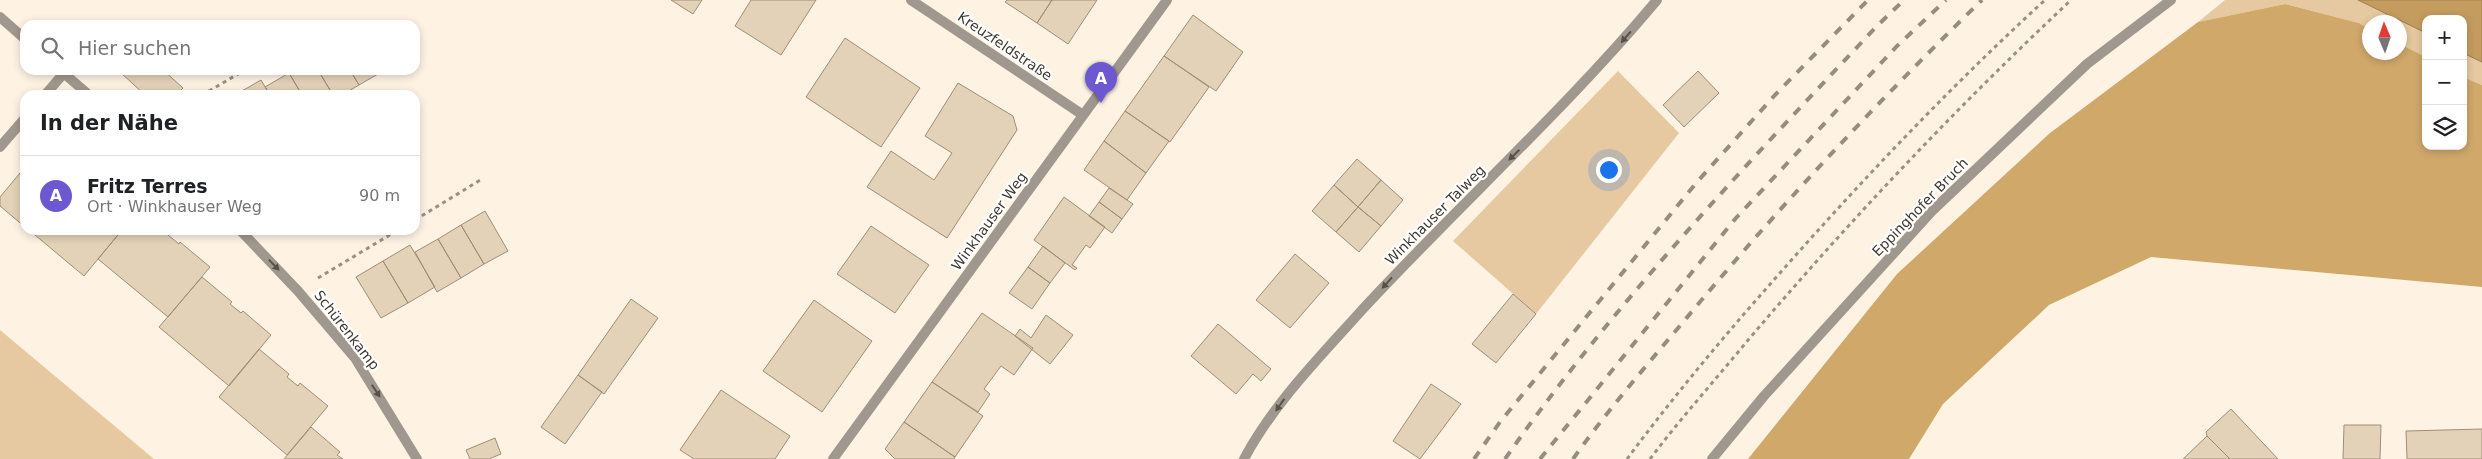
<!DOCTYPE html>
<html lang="de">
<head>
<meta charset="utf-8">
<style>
  :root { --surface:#fff; --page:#f2f2f2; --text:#202124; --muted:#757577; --line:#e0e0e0; --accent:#6d58d1 }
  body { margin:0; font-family:"DejaVu Sans",sans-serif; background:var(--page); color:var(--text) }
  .controls { position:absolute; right:15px; top:15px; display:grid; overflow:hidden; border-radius:10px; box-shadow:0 2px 8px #0003 }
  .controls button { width:45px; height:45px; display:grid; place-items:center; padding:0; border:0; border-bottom:1px solid var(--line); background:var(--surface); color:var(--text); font:25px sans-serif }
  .compass { position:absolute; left:2362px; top:15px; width:45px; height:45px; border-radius:50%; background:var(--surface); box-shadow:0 2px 8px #0003; rotate:358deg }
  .you { position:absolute; left:1608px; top:169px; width:18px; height:18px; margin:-12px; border:4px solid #fff; border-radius:50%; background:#1a73e8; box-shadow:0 0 0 8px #1a73e833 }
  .badge { display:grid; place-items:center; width:32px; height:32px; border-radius:50%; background:var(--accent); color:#fff; font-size:16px; font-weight:700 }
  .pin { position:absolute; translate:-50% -41px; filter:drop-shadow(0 1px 2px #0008) }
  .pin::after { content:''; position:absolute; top:26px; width:18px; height:15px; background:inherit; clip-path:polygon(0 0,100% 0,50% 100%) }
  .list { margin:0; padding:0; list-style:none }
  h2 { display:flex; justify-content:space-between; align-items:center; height:65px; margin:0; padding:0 20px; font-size:21px }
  h2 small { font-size:16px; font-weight:400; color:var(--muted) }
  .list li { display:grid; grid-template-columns:32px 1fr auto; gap:15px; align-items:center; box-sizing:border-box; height:80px; padding:0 20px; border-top:1px solid var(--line) }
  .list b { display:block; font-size:19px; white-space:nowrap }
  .list p { margin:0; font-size:16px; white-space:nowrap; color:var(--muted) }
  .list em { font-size:16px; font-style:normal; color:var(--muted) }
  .icon { flex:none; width:28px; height:28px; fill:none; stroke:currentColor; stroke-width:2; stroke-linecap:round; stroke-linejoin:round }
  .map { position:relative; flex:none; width:2482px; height:459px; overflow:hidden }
  .search { position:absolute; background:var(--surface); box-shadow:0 2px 8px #0003; left:20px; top:20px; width:400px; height:55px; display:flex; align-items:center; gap:12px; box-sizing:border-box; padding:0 18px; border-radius:15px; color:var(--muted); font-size:19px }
  .panel { position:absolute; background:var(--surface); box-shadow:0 2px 8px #0003; left:20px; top:90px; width:400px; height:145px; border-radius:15px }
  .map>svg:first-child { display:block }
</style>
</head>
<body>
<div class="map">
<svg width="2482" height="459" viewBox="0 0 2482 459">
  <rect width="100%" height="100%" fill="#fef3e3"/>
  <path fill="#e6c9a0" d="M2225,0H2482V85L2463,77V19H2426V57L2400,44V22H2370L2369,29L2359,23L2285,4L2198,22Z
    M1618,71L1679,133L1536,314L1453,241Z
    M0,330L154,459H0Z"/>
  <path fill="#d0a86a" d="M2285,4L2359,23L2369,29L2370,52H2400V44L2426,57V146H2463V77L2482,85V287L2151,257L2049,305L1943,404L1909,459H1748L1897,274L2050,133L2198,22Z"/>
  <path fill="#c49c5f" stroke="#9d7e51" d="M2358,0H2482V62L2463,53V19H2426V33Z"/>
  <path fill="#e3d1b8" stroke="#9f8e76" d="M671,0H702L693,14Z
    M751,0H816L781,55L735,26Z
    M1007,0H1052L1037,23L1005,2Z
    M1052,0H1097L1068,44L1037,23Z
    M1193,15L1243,52L1216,91L1164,56Z
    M845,38L920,88L881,147L806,97Z
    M1164,56L1209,87L1170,142L1125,111Z
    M121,70H163L183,88L176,95H145L120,72Z
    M293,70H318L333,95H302L289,73Z
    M318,70H350L359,85L342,95H333Z
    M350,70H385L359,85Z
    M1698,71L1719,93L1684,127L1663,105Z
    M289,73L302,95H270L265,87Z
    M261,80L270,95H235Z
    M958,83L1013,116L1017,130L947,238L867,187L891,151L934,180L952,153L925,136Z
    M1125,111L1169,141L1146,173L1104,141Z
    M1104,141L1146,173L1127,200L1084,170Z
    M1357,159L1381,180L1358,207L1334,185Z
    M25,167V227L0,206V197Z
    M1381,180L1403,200L1381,226L1358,207Z
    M1334,185L1358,207L1336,232L1312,211Z
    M1109,188L1133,204L1122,219L1099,202Z
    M1064,197L1105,227L1090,248L1086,245L1072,265L1077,268L1075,270L1034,240Z
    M1099,202L1122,219L1112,233L1089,216Z
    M1358,207L1381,226L1359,252L1336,232Z
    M485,211L508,251L484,264L461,225Z
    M461,225L484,264L461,278L438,239Z
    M871,226L929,265L895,313L837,274Z
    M29,230H122L84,276Z
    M122,230H166L170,233L168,235L179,244L180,242L210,267L168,317L98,259Z
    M438,239L461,278L437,292L415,252Z
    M410,245L435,287L408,303L383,261Z
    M1043,246L1065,263L1050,283L1028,267Z
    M1295,254L1329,283L1290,328L1256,300Z
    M383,261L408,303L381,318L356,277Z
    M1028,267L1050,283L1032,309L1009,293Z
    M202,277L232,302L230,304L241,313L243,311L271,335L229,386L159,327Z
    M1513,294L1536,314L1496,363L1472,344Z
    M631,299L658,318L604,394L578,375Z
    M814,300L872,341L822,412L763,371Z
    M982,313L1033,348L1014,375L1001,366L984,389L990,394L978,412L932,382Z
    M1046,315L1073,335L1050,364L1015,336L1020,329L1031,338Z
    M1218,324L1271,369L1261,381L1253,374L1236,394L1191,356Z
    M259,349L289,374L287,377L298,386L300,383L328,406L287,455L219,397Z
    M578,375L602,392L565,444L541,427Z
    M932,382L983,416L955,457L904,422Z
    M1431,384L1461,404L1420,459L1393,441Z
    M721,390L790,436L775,459H694L680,450Z
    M2231,409L2278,459H2230L2207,436L2206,432Z
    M904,422L955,457L954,459H895L885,449Z
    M2344,425H2381L2380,459H2343Z
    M311,427L340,452L337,455L343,459H284Z
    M2482,429V459H2407L2406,431Z
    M2207,436L2230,459H2183Z
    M495,438L501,454L489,459H470L466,450Z"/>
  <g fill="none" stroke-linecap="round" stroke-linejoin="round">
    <path stroke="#9a9184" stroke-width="3" stroke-dasharray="4 4" stroke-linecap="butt" d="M322,25L329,21
      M202,95L245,70
      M415,220L482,179
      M318,278L398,230
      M1627,459C1682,385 1742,315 1804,246C1881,160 1960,78 2045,0
      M1650,459C1681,418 1716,379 1749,339C1850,220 1957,107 2071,0"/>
    <path stroke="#a0988e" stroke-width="10" d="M45,95L64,73
      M0,147L25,118"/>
    <path stroke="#a0988e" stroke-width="10" d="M911,0L1083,115
      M0,17L25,39
      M60,70L89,95
      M240,230L298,291L355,358L417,459
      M833,459L1167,0
      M1244,459C1274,403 1319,358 1361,311C1458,206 1565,110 1657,0
      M1712,459L1764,396L1933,210L2087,64L2171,0"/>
    <path stroke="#968d80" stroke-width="4" stroke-dasharray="9 9" stroke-linecap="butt" d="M1474,459L1500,422L1697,182L1775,95L1868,0
      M1505,459C1614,303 1747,164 1877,26L1904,0
      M1540,459L1736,218L1897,46L1946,0
      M1573,459C1607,411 1646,366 1684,321C1778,208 1877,102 1982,0"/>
  </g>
  <defs><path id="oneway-solid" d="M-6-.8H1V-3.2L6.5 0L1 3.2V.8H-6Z" transform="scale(1.25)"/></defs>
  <g fill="#595147">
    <use href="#oneway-solid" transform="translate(1626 37) rotate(131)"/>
    <use href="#oneway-solid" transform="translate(1514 155) rotate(136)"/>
    <use href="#oneway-solid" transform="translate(274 265) rotate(46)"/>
    <use href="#oneway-solid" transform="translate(1387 283) rotate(132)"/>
    <use href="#oneway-solid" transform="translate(376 391) rotate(57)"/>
    <use href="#oneway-solid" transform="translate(1280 405) rotate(125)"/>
  </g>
  <g text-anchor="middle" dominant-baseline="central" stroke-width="4.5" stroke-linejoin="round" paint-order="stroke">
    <g font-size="14" fill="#41392f" stroke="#fff">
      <text transform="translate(1005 46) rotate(34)">Kreuzfeldstraße</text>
      <text transform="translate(1920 207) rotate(-46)">Eppinghofer Bruch</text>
      <text transform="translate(1435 215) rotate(-45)">Winkhauser Talweg</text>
      <text transform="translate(989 221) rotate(-54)">Winkhauser Weg</text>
      <text transform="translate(347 330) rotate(52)">Schürenkamp</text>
    </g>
  </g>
</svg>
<div class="controls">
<button>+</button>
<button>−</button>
<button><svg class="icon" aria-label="layers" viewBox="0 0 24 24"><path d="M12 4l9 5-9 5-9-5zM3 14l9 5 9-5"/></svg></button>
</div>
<svg class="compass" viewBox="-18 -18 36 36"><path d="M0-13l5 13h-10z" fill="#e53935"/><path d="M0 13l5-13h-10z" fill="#757577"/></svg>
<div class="you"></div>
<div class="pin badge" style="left:1101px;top:103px">A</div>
<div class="search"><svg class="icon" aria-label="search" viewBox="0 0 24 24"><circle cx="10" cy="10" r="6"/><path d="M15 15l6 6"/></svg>Hier suchen</div>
<section class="panel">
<h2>In der Nähe<small></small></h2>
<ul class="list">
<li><span class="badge">A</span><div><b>Fritz Terres</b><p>Ort · Winkhauser Weg</p></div><em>90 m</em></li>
</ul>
</section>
</div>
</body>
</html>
